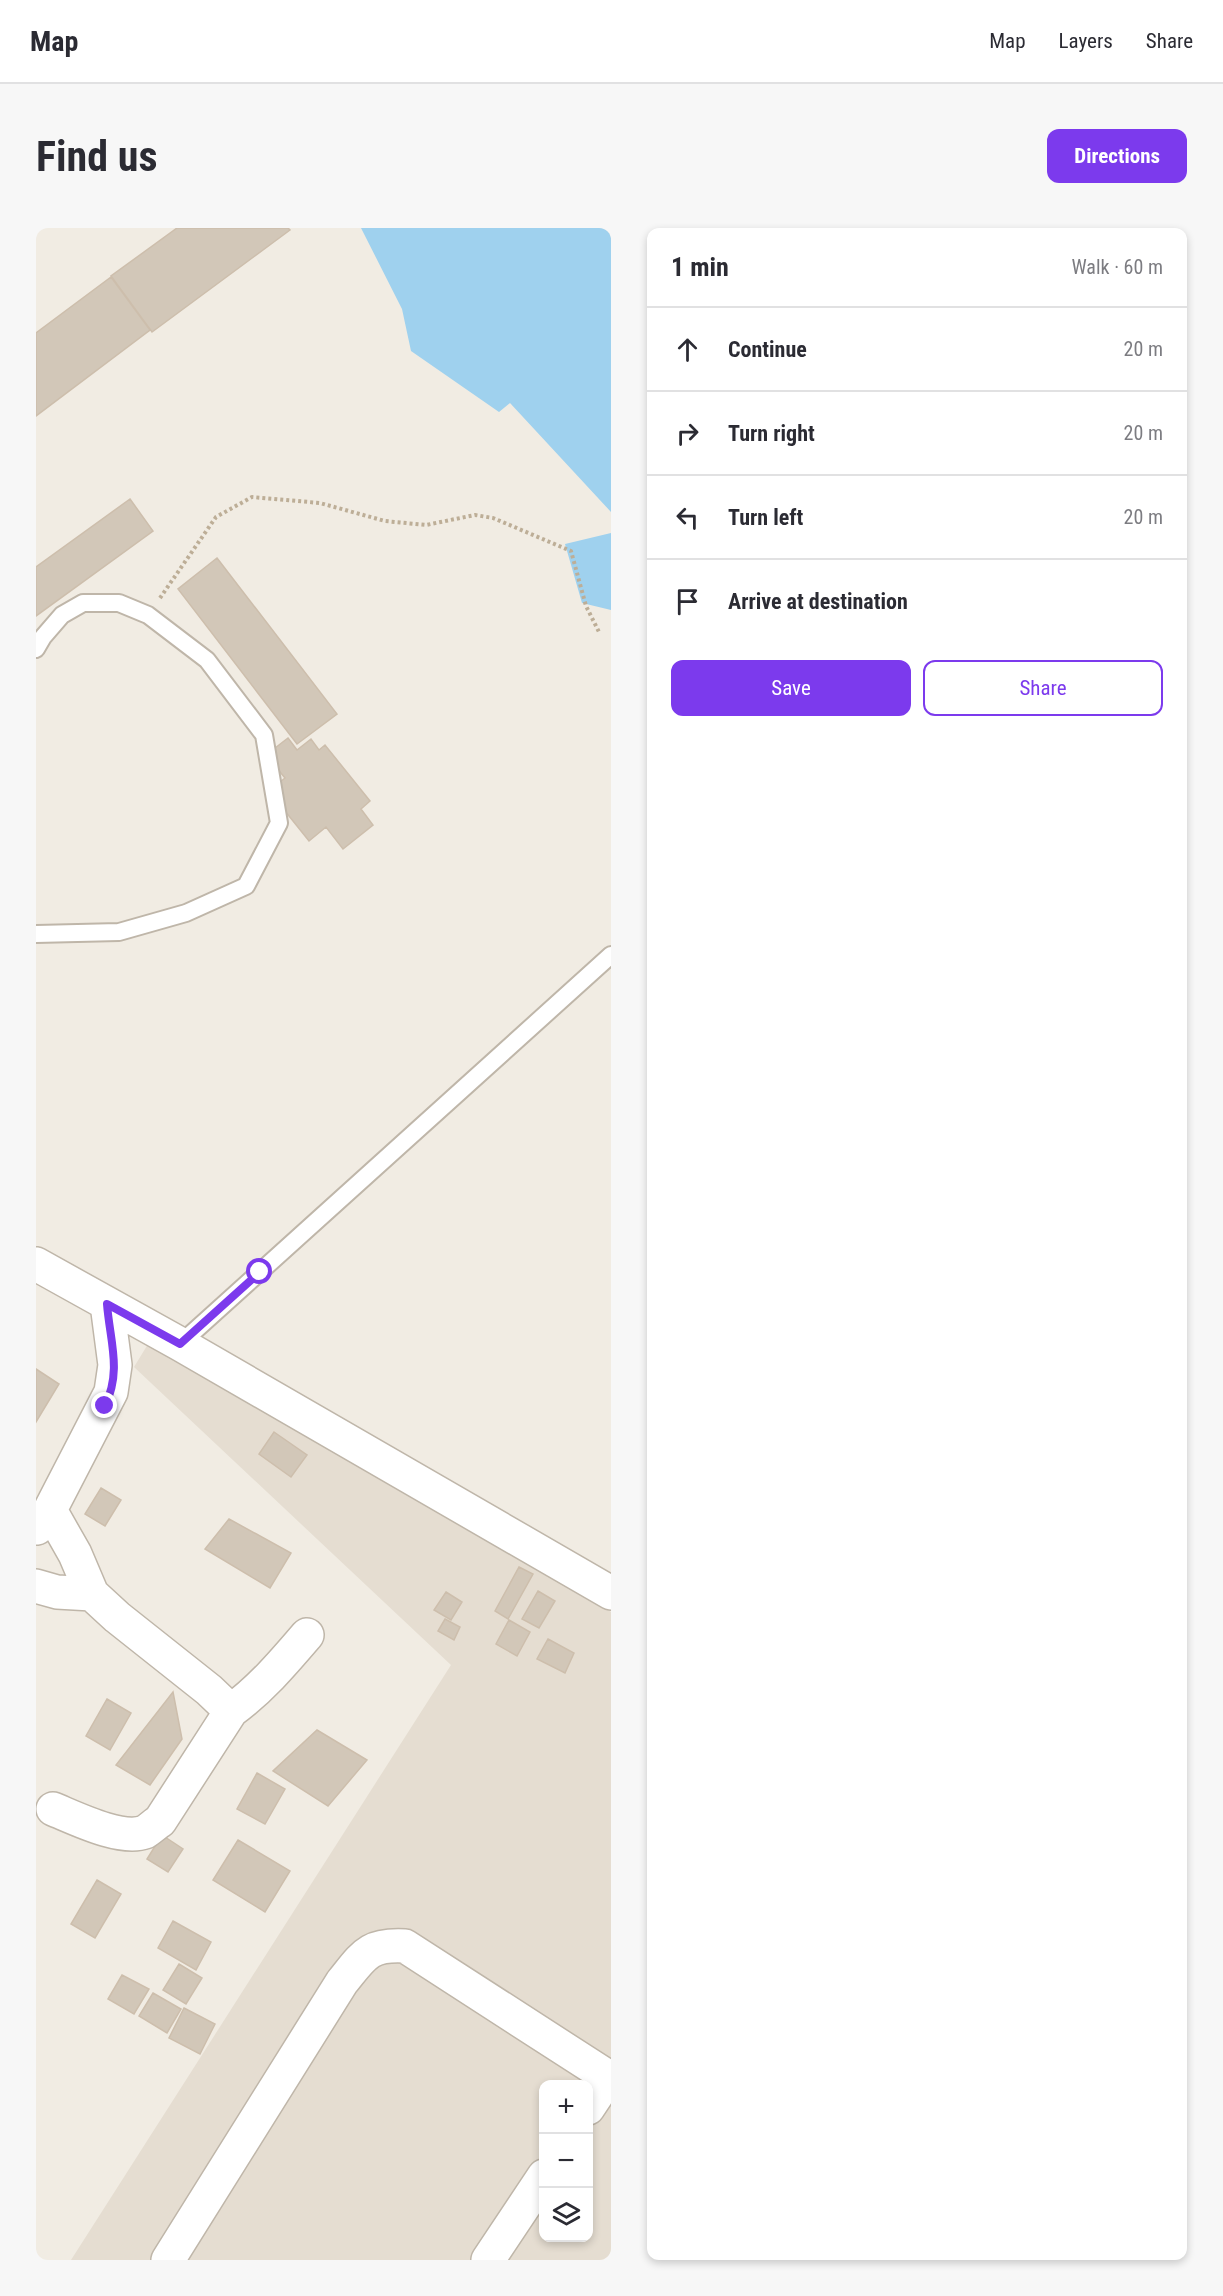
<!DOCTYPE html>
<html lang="en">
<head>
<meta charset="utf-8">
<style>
  :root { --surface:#fff; --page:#f7f7f7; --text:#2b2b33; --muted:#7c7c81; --line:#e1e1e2; --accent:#7c3aed }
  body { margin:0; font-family:"Roboto Condensed",sans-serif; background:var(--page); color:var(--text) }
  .controls { position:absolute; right:18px; bottom:18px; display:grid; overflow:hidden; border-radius:12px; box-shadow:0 3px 9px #0003 }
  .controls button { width:54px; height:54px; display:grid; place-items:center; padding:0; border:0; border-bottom:2px solid var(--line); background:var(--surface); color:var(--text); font:30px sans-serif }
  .stop { position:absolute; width:18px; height:18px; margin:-14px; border:4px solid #7c3aed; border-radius:50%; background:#fff }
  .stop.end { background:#7c3aed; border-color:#fff; box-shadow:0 2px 6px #0008 }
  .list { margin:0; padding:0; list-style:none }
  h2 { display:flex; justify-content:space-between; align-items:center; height:78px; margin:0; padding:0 24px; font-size:26px }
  h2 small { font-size:20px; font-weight:400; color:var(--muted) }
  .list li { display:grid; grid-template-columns:39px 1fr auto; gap:18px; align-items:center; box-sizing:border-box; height:84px; padding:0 24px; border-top:2px solid var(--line) }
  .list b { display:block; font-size:22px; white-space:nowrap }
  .list em { font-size:20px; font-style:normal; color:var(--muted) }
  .actions { display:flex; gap:12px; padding:18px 24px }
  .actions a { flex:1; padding:14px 0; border:2px solid var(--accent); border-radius:12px; text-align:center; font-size:21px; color:var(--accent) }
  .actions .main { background:var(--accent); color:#fff }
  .icon { flex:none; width:33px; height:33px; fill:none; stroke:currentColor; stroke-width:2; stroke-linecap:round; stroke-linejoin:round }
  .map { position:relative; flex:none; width:575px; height:2032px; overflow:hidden; border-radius:12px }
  header { display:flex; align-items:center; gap:36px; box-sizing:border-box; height:84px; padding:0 30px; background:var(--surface); border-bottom:2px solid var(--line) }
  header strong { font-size:28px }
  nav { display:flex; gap:33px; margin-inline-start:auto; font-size:21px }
  .intro { display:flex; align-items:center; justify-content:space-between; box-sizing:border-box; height:144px; padding:0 36px }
  h1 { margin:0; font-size:42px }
  .button { padding:15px 27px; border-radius:12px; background:var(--accent); color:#fff; font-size:21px; font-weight:700 }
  main { display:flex; gap:36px; padding:0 36px }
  aside { flex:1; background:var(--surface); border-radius:12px; box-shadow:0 3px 9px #0003 }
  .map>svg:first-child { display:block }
</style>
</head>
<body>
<header>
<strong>Map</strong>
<nav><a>Map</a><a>Layers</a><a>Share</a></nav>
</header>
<div class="intro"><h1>Find us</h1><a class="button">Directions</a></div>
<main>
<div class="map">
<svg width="575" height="2032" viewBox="0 0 575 2032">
  <rect width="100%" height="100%" fill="#f1ece3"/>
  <path fill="#e5ddd1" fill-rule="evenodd" d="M120,1103L575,1384V2032H35L415,1437L98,1139ZM508,1856H552V2010H508Z"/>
  <path fill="#9fd1ee" d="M325,0H575V284L474,175L463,184L375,123L366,81Z
    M575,305V382L546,375L529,316Z"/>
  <path fill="#d2c7b8" stroke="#cdbeac" stroke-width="1.5" d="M141,0H252L254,2L116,104L75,48Z
    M75,49L114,102L0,188V105Z
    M94,271L117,303L0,388V339Z
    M181,330L301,486L261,516L142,361Z
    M252,510L261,522L275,511L283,522L289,517L334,573L325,581L337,597L307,621L290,599L273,613L233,563L249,550L230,527Z
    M0,1141L23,1156L0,1194Z
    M238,1204L271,1227L255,1249L223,1226Z
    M65,1260L85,1272L69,1298L49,1286Z
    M193,1291L255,1325L234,1360L169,1321Z
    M483,1339L497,1346L472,1391L459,1383Z
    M502,1363L519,1373L503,1400L486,1391Z
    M410,1364L426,1374L415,1392L398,1382Z
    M409,1391L424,1399L418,1412L402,1403Z
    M473,1392L494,1404L481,1428L460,1416Z
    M512,1411L538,1425L529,1445L501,1431Z
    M137,1464L146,1511L114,1557L80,1537Z
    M71,1471L95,1485L74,1522L50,1508Z
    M281,1502L331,1532L292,1578L237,1543Z
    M221,1545L249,1561L229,1596L201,1581Z
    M126,1607L147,1621L132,1644L111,1631Z
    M202,1612L254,1643L229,1684L177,1652Z
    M61,1652L85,1666L59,1710L35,1696Z
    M137,1693L175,1714L160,1742L122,1720Z
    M143,1736L166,1750L150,1776L127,1762Z
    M86,1747L113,1761L98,1786L72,1771Z
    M117,1765L145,1781L131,1805L103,1788Z
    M148,1780L179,1796L164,1826L133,1810Z"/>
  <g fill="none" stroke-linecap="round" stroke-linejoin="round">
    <g stroke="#bfb6a9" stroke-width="20">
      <path id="service" d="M0,421L7,409L26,387L47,375H83L112,387L171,432L228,507L243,595L210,658L150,685L83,704L0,706
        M144,1116L575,727"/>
    </g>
    <g stroke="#bfb6a9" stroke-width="36">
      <path id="minor" d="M0,1036L144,1116L575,1365
        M14,1282L39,1326L56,1366L81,1389L173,1462L195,1483C225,1461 247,1435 271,1407
        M1,1300L14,1282L75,1164L79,1137L71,1076
        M0,1358L21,1364L56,1366
        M17,1581C39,1590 85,1613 109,1604C114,1601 119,1596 124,1593L195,1483
        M552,1880L572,1850
        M132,2032L306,1754C328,1727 332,1716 369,1718L575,1851
        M452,2032L508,1948"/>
    </g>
    <path stroke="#bdae97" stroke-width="4" stroke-dasharray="3 3" stroke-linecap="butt" d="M124,370L180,289L216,269L284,275L349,293L390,297L439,287L457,290L535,323L550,378L564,406"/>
    <use href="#service" stroke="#fff" stroke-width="16"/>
    <use href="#minor" stroke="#fff" stroke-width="33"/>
  </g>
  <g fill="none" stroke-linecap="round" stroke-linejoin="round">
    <path stroke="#7c3aed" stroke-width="8" d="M69,1178C86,1142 74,1114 71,1076L144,1116L224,1044"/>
  </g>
</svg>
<div class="controls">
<button>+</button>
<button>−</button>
<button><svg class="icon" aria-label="layers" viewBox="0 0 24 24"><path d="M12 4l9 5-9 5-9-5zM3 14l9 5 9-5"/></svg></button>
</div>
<div class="stop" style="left:224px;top:1044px"></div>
<div class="stop end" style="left:69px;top:1178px"></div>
</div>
<aside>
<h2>1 min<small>Walk · 60 m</small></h2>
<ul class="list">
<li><svg class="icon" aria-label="ahead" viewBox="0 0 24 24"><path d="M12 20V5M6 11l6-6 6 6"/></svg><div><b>Continue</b></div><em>20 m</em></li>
<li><svg class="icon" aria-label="right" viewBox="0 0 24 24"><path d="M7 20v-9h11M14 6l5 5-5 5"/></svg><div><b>Turn right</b></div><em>20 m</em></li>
<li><svg class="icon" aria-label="left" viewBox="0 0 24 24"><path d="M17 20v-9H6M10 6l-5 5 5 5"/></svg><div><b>Turn left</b></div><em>20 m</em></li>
<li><svg class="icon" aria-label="arrive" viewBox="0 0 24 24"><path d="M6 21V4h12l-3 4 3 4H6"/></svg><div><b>Arrive at destination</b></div></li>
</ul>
<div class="actions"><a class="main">Save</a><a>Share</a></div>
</aside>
</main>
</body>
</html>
